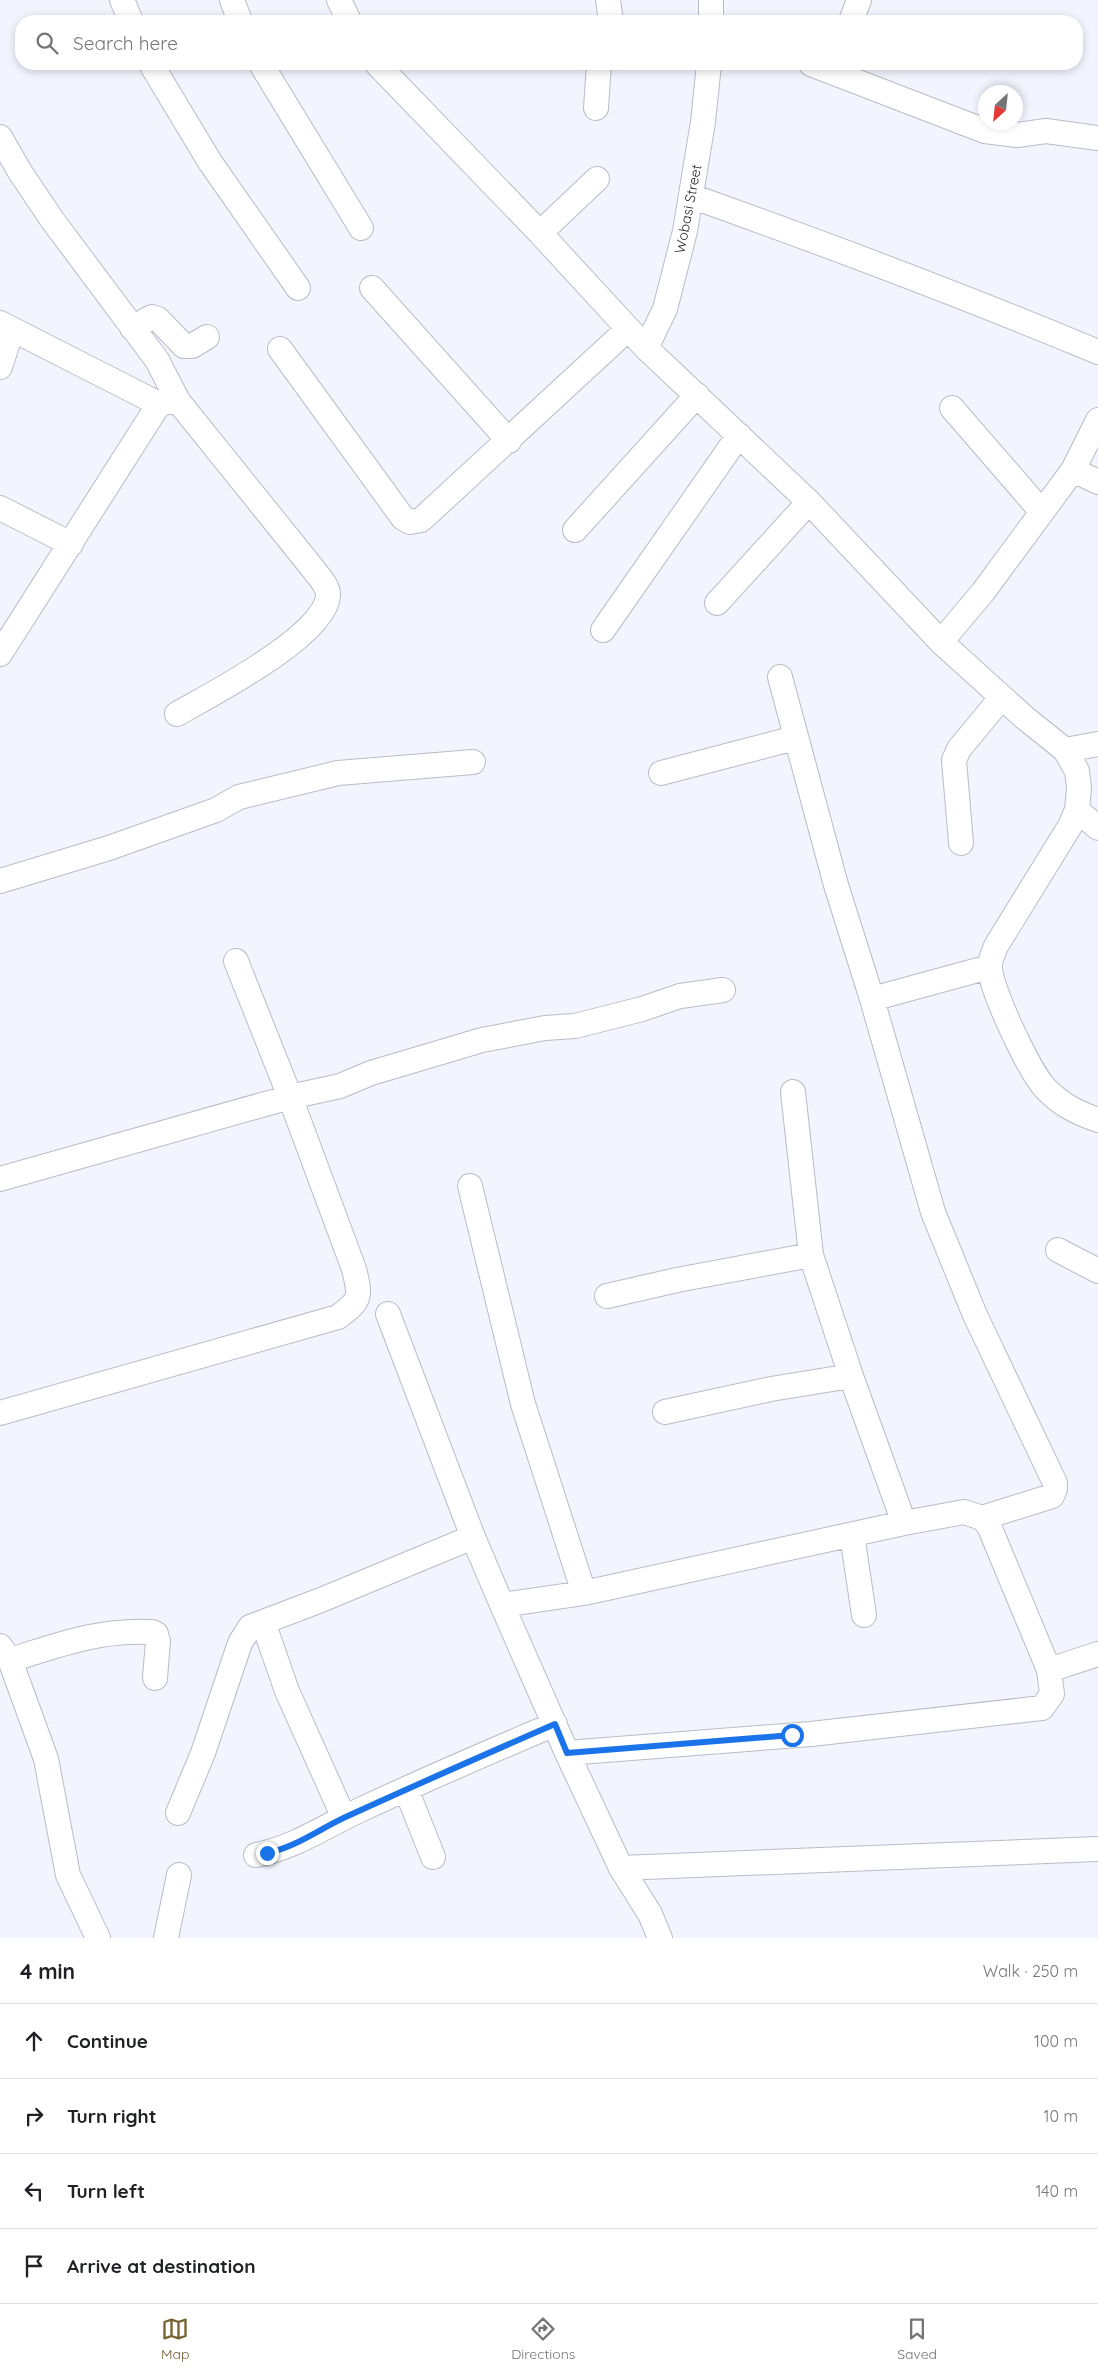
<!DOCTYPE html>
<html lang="en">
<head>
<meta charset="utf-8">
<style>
  :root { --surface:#fff; --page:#f2f2f2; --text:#202124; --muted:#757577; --line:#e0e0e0; --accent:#756231 }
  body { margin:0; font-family:Quicksand,sans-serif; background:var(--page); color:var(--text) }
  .compass { position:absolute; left:978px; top:85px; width:45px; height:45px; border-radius:50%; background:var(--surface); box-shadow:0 2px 8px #0003; rotate:207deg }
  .stop { position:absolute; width:15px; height:15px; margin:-11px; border:4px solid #1a73e8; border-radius:50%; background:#fff }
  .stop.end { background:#1a73e8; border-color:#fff; box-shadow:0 1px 5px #0008 }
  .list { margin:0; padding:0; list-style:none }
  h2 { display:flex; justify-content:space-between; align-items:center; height:65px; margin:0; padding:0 20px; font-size:21px }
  h2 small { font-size:16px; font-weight:400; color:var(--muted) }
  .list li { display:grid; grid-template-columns:32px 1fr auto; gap:15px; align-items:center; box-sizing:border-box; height:75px; padding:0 20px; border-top:1px solid var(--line) }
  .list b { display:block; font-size:19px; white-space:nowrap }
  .list em { font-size:16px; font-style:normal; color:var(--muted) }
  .icon { flex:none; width:28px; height:28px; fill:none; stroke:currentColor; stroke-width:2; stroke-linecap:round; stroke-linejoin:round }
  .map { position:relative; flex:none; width:1098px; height:1938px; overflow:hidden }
  .search { position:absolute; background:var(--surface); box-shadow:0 2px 8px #0003; left:15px; right:15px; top:15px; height:55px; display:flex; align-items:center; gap:12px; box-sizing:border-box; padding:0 18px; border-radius:20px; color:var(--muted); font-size:19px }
  .sheet { height:365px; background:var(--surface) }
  nav { display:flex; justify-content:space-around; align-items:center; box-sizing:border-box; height:70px; border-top:1px solid var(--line); background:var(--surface); font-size:14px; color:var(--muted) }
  nav a { display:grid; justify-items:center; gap:2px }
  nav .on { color:var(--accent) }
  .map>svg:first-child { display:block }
</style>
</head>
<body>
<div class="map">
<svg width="1098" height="1938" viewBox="0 0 1098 1938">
  <rect width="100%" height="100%" fill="#f2f5fd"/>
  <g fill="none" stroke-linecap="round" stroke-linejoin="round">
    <g stroke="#b9bcc6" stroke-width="26">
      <path id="minor" d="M122,0L131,21
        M232,0L240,21
        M339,0L349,21
        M608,0L611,21
        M711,0V21
        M851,21L859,0
        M151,64L210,162L298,288
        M261,64L361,228
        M377,64L540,233L646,348L809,502L941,642L1025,718L1065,750L1077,771L1079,788L1077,810L1070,826L996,946C994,952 989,961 990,968C991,990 1030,1073 1046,1089C1061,1105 1078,1113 1098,1120
        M811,64L985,131L1017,135L1046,131L1098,138
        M596,108L599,64
        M0,137L20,172L53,221L157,360L178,401L314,570C319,577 329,587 328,596C325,636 210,695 177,714
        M691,196C828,245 964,296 1098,352
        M540,233L597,179
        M372,288L509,441
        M0,323L159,404L174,401
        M132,328L152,317L158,319L184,346H192L207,337
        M646,348L665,309L685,231L703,122L709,64
        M280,349L403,518L410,522L421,520L628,329
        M0,367L12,330
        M952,408L1042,512
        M1073,470L1098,482
        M0,508L71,544
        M575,530L697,395
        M717,603L809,502
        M603,630L739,435
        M941,642L983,592L1073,470L1098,420
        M0,654L159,404
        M780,677L836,885L872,999L933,1212L975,1315L1055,1483V1489L1052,1496L982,1518
        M1065,750L1098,744
        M661,773L795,738
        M1077,810L1098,828
        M961,843L954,760L959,749L1002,697
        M0,881L109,848L216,810L239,797L338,773L473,762
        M872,999L989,967
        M793,1092L811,1255L851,1376L904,1523
        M0,1179L290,1097L340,1086L371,1073L482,1040L545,1028L575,1026L642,1009L680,996L723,990
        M470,1186L523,1404L584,1593
        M1058,1250L1098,1271
        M607,1296L677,1280L811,1255
        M388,1314L473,1537L502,1605L567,1753L621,1868L650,1914L660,1938
        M665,1412L771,1389L851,1376
        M0,1413L338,1317C361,1300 361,1297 354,1269L290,1097L236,961
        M852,1535L864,1615
        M502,1605L584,1593L904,1523L964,1512L982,1518L989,1526L1049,1670L1052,1694L1042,1708L811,1734L567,1753
        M263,1622L287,1691L344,1818
        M0,1646L10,1660L46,1759L68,1875L98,1938
        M10,1660C58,1645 100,1629 152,1632L156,1634L158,1641L155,1678
        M1049,1670L1098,1654
        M406,1789L433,1857
        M178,1813L203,1753L240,1643L250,1627L321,1600L473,1537
        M256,1855C294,1848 325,1826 360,1810C424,1780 489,1752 555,1724
        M621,1868L1098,1849
        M166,1938L179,1875"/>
    </g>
    <use href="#minor" stroke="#fff" stroke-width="24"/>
  </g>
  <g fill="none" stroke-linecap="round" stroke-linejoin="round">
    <path stroke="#1a73e8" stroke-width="6" d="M267,1853C297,1847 322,1827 350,1815C418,1784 486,1754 555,1724L567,1753L792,1735"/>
  </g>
  <g text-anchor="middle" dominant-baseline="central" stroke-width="4" stroke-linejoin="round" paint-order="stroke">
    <g font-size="14" fill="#242529" stroke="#fff">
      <text transform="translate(688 209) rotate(-79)">Wobasi Street</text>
    </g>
  </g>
</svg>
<svg class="compass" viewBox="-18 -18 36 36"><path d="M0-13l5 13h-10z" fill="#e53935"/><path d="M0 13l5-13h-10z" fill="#757577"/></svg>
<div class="stop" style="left:792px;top:1735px"></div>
<div class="stop end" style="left:267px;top:1853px"></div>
<div class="search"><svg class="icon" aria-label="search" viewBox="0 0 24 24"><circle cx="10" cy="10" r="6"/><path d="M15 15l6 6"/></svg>Search here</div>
</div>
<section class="sheet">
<h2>4 min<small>Walk · 250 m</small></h2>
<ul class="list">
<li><svg class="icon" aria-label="ahead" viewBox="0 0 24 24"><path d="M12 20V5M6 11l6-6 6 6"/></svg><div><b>Continue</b></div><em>100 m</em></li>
<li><svg class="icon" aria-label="right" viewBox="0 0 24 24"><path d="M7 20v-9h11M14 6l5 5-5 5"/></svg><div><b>Turn right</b></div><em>10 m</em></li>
<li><svg class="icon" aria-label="left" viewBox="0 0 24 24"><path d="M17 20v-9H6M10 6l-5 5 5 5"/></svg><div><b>Turn left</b></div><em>140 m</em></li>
<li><svg class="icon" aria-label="arrive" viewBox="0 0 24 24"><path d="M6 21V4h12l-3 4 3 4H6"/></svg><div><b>Arrive at destination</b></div></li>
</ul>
</section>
<nav>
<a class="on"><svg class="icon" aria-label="map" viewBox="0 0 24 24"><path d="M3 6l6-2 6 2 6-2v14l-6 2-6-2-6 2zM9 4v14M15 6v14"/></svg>Map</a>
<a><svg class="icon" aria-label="directions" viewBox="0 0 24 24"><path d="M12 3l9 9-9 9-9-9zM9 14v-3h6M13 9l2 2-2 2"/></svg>Directions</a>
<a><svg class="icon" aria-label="saved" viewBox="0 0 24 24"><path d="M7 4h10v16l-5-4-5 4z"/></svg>Saved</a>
</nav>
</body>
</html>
